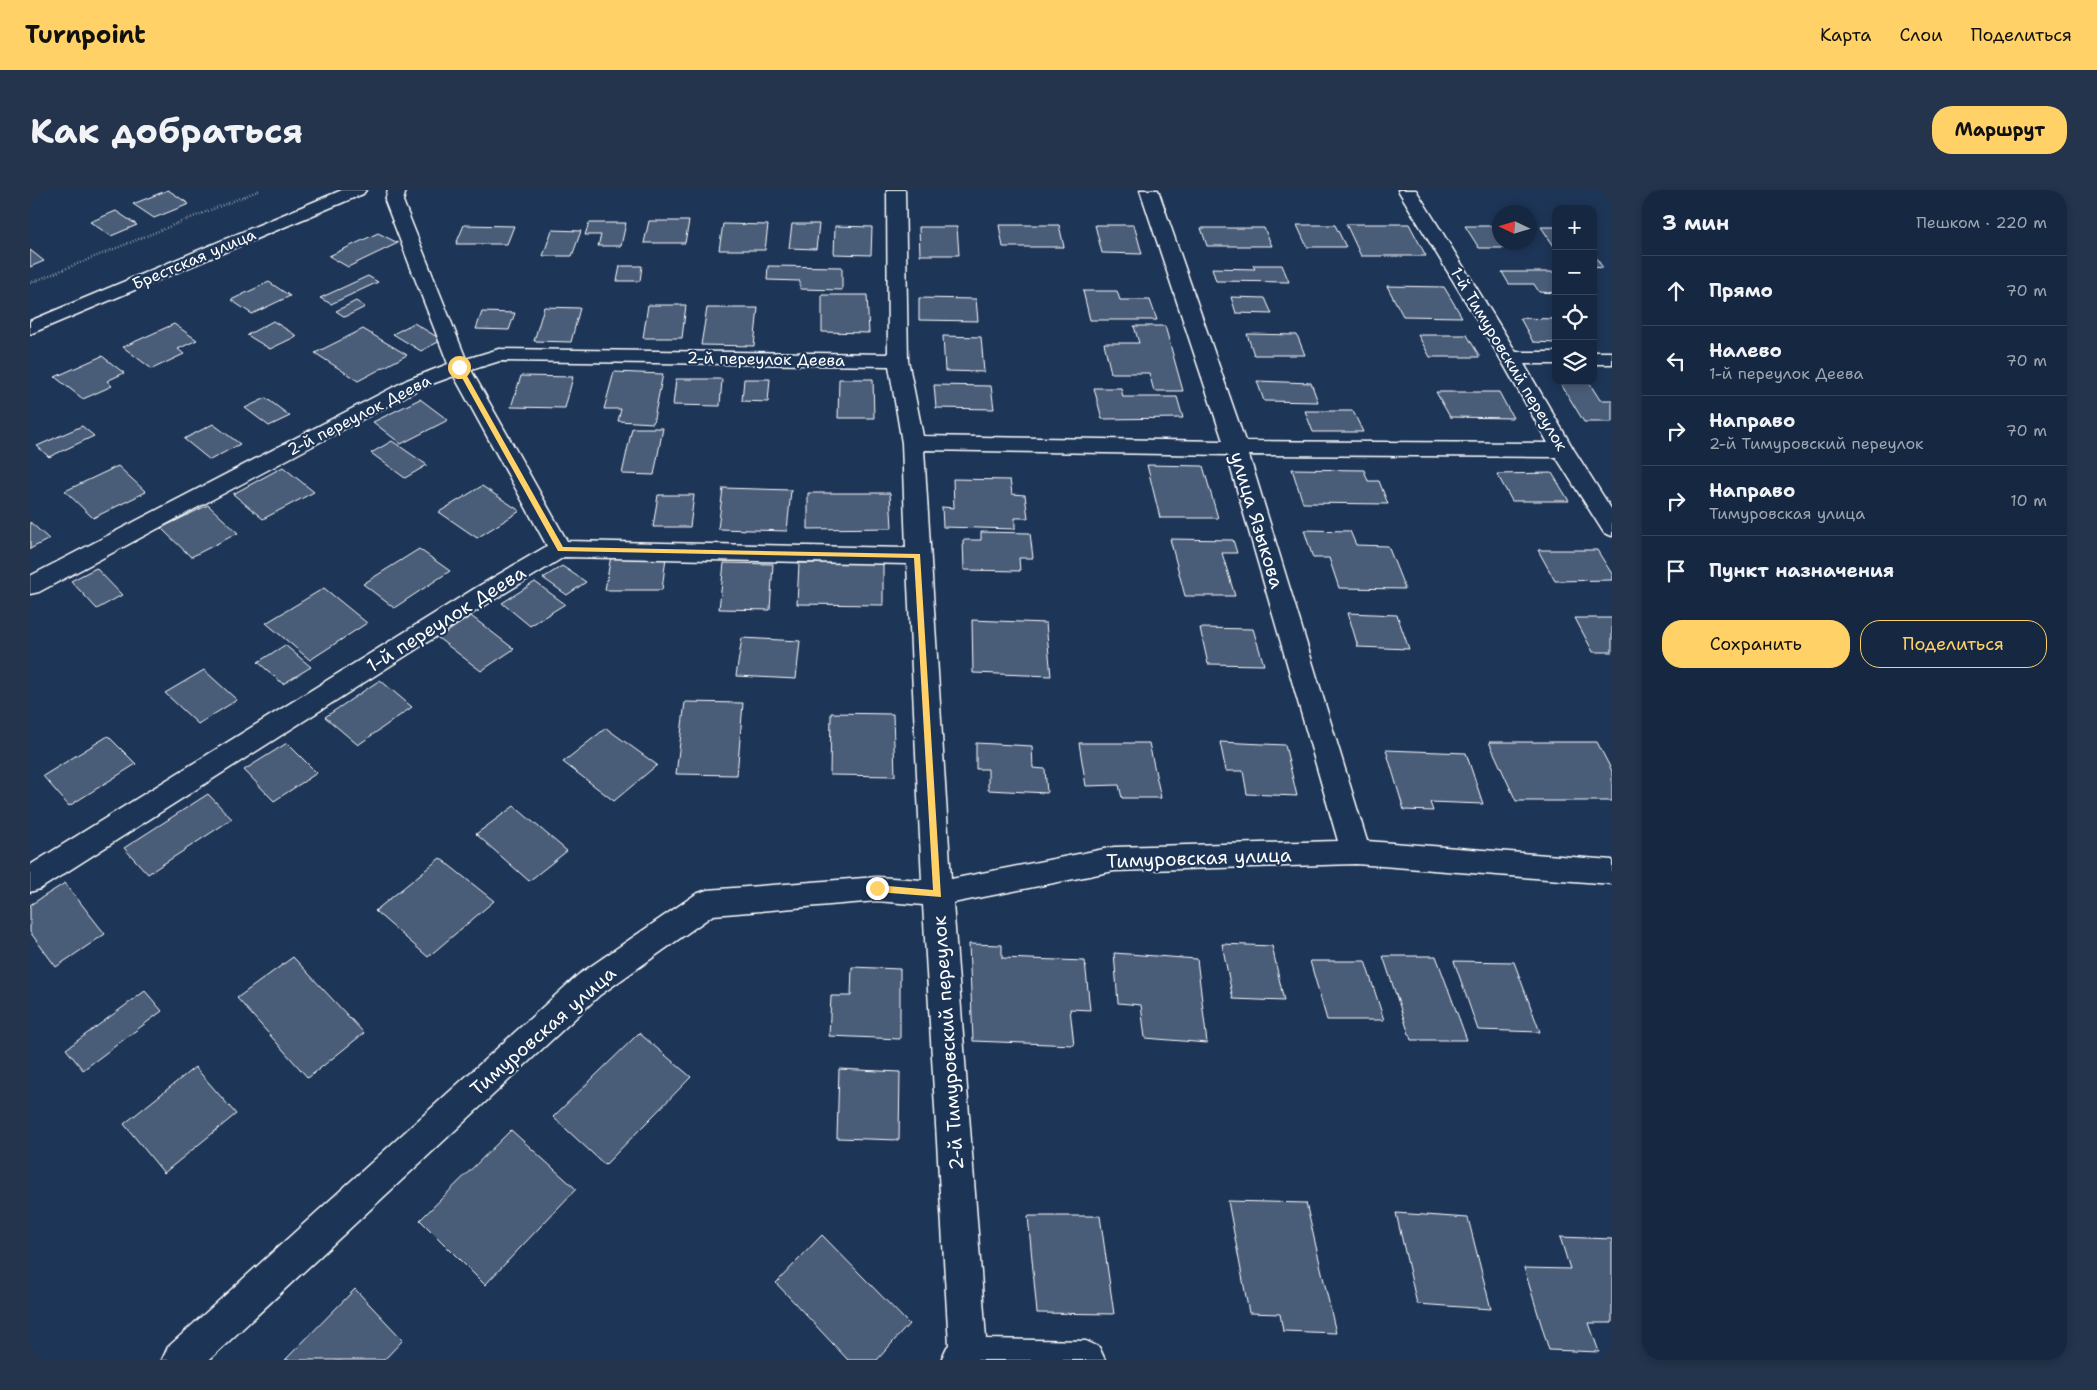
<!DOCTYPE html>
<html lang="ru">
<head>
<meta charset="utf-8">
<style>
  :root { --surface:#162841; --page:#23344c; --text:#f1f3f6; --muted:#9ea6b1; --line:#35445a; --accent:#ffd166 }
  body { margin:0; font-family:"Shantell Sans",sans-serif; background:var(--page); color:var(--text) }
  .controls { position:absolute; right:15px; top:15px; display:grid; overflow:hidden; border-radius:10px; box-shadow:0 2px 8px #0003 }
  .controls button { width:45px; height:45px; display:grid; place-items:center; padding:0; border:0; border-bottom:1px solid var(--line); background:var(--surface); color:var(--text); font:25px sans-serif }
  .compass { position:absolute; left:1462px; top:15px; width:45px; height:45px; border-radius:50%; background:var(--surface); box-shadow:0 2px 8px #0003; rotate:274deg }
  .stop { position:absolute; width:15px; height:15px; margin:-11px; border:4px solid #ffd166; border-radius:50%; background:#fff }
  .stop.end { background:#ffd166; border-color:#fff; box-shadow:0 1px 5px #0008 }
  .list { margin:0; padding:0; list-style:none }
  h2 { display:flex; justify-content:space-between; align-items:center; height:65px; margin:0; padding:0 20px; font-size:21px }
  h2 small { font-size:16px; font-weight:400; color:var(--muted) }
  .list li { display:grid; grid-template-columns:32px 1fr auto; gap:15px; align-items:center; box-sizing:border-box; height:70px; padding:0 20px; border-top:1px solid var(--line) }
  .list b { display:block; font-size:19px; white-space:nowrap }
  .list p { margin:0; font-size:16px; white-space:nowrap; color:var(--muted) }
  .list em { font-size:16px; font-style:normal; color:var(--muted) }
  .actions { display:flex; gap:10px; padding:15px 20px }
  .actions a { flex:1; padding:11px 0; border:1px solid var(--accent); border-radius:20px; text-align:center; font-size:18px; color:var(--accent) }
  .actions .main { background:var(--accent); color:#111 }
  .icon { flex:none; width:28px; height:28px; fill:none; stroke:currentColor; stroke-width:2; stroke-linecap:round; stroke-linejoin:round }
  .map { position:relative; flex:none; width:1582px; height:1170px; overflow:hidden; border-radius:20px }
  header { display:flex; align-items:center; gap:30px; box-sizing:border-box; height:70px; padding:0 25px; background:var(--accent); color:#111 }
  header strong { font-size:24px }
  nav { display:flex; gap:28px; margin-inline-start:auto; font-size:18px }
  .intro { display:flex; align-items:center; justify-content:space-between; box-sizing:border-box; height:120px; padding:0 30px }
  h1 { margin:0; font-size:35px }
  .button { padding:12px 22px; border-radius:20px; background:var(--accent); color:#111; font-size:18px; font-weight:700 }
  main { display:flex; gap:30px; padding:0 30px }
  aside { flex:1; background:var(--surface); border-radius:20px; box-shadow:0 2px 8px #0003 }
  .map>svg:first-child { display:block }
</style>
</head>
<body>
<header>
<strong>Turnpoint</strong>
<nav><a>Карта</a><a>Слои</a><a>Поделиться</a></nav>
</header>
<div class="intro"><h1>Как добраться</h1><a class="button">Маршрут</a></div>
<main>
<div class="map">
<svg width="1582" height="1170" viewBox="0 0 1582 1170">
  <rect width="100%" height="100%" fill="#1d3557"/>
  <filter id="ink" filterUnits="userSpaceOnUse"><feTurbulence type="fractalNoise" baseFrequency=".02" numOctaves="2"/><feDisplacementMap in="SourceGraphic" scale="10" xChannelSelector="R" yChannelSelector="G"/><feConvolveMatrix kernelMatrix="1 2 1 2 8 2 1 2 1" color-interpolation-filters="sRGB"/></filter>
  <g filter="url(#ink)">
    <path fill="#4a5d79" stroke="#fff" d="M138,0L159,14L124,28L103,14Z
      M86,21L107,35L81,46L60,32Z
      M619,31H659L655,53H614Z
      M559,33H596L591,56H568L571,45H555Z
      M693,34L738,35L735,60H689Z
      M762,34H789L786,59L759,58Z
      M1316,34H1379L1396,66H1331Z
      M434,35L484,36L477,54H426Z
      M969,35H1029L1034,57H973Z
      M1065,35H1104L1112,64L1072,63Z
      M1267,35H1305L1316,57H1277Z
      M805,36L842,37L841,65L804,64Z
      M1435,36H1466L1470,42V52H1477L1480,58H1449Z
      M889,37H927L929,65H890Z
      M1511,37H1526V59Z
      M1171,38H1234L1242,56H1177Z
      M522,40L551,41L542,66H513Z
      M348,43L368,53L318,77L299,66Z
      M0,60L14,71L0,77Z
      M1563,63L1573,78L1563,77Z
      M1223,75H1252L1259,92L1186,91L1182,78L1225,79Z
      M590,76H612L610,91H587Z
      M738,76L812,77V100L770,99V91L737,90Z
      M1472,82H1526V103L1509,102L1504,94H1479Z
      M338,86L348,92L301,114L290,108Z
      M239,92L260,106L222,124L201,110Z
      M1357,96L1414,97L1432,127L1373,126Z
      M1053,101H1087L1090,110H1120L1127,130H1060Z
      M792,105H837L839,143L792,142Z
      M1201,107L1235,108L1242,124L1206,123Z
      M889,108L946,109L948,131L889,130Z
      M326,111L335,117L315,127L306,121Z
      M618,115H656L652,148H613Z
      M514,117L550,118L541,152L504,151Z
      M677,118H728L724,156L671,155Z
      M452,122L485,123L479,140L446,139Z
      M1490,128L1526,129V153L1503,152Z
      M243,131L267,146L240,159L217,145Z
      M384,133L412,150L391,161L363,144Z
      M144,134L167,150L148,159L154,164L122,179L93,157Z
      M1104,136H1135L1153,201H1124L1119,183H1081L1074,153H1109Z
      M333,139L377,165L328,191L285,163Z
      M1217,144L1267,145L1275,165H1224Z
      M1388,145H1437L1450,167H1400Z
      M913,146L951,147L954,182L915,181Z
      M72,166L94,183L77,191L82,196L53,209L25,187Z
      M584,182L633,184L623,233L588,231L591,219H574Z
      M491,186L543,187L535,218L481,217Z
      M646,189H692L690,216L643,215Z
      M714,189H740L738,212L712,211Z
      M809,189H843L844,228H808Z
      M1227,191L1281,193L1288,212L1234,211Z
      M1529,191H1558L1570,210H1582V232H1554Z
      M904,195L961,196L964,219L906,218Z
      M1064,198H1091L1093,207H1147L1153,228L1072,229Z
      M1406,202H1469L1483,228L1420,227Z
      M236,208L260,226L239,236L215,218Z
      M390,209L418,230L371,254L343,232Z
      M1275,221H1323L1333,242H1283Z
      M183,234L210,254L180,270L154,249Z
      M52,236L64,246L19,267L7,256Z
      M602,238H633L624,285L592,284Z
      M362,251L397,275L375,288L341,263Z
      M1117,275L1173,276L1188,328H1130Z
      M88,276L116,302L63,328L35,301Z
      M253,277L284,302L233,329L203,304Z
      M1262,279L1334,280L1338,291H1349L1358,314L1273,313Z
      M1522,283L1539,311H1482L1467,284Z
      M923,289L980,290L982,304L995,305L998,328H985V339L913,337L912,317L924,318Z
      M452,296L490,321L447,348L409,322Z
      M693,298L761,300L757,341L688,339Z
      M778,303H860L862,338L778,339Z
      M628,305H664L660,337H623Z
      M178,315L208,343L161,367L131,338Z
      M0,332L19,349L0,359Z
      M1274,340L1320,341L1326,355L1358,356L1375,399L1309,398L1299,368H1283Z
      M951,342L1000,343L1003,368H989L990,381L934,380L933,350H951Z
      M1140,349L1203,350L1207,363H1192L1205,406H1155Z
      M389,359L420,381L364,418L333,394Z
      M1508,360H1567L1582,384V390L1525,391Z
      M581,366L636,367L632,400H575Z
      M694,373L743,374L740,420L689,419Z
      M769,373H853V415L767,414Z
      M532,376L556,392L537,405L513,388Z
      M66,378L92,405L67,419L41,391Z
      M505,392L535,414L500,436L472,413Z
      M294,398L337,433L280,470L236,433Z
      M1318,423L1367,425L1379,459L1328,457Z
      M441,426L484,459L451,481L408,448Z
      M1545,428H1582V462H1563Z
      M942,430L1016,433L1021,486L943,483Z
      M1170,438L1223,439L1234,475L1178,474Z
      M712,448L770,451L766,489L706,486Z
      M255,455L281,477L253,494L228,472Z
      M174,480L207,510L168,534L135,503Z
      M350,490L382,517L328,555L295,527Z
      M655,512L713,513L707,585L646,584Z
      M801,523L863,524L865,586L800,585Z
      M576,538L627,575L584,611L533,572Z
      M78,546L106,574L39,616L13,586Z
      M1190,552L1255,555L1267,606L1217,604L1213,581H1196Z
      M1459,552H1567L1582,581V611H1486Z
      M257,553L287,583L244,611L214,580Z
      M946,553L1002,556L1003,578L1015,579L1017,603L958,600V579H946Z
      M1049,553H1119L1131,608H1092L1089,595L1056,596Z
      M1356,560L1436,563L1453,614L1400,612L1403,621L1374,620Z
      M178,604L202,629L118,684L94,658Z
      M484,616L537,661L499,691L446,644Z
      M410,668L464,711L398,767L345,721Z
      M35,693L75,744L26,777L0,742V715Z
      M939,754L972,755V768L1055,771L1060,820L1040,819L1044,855L943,851Z
      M1192,754L1242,756L1254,811L1203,809Z
      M1084,763L1167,769L1177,853L1115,848L1111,815L1088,813Z
      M1353,766H1406L1437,850H1381Z
      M263,767L334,843L278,888L207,808Z
      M1280,771H1335L1354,830H1297Z
      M1424,771L1484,772L1510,842L1448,840Z
      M822,777L870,779V849L799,846L801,806H821Z
      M115,801L132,821L53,880L36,859Z
      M609,843L661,887L575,975L523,927Z
      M165,877L206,924L134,983L94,934Z
      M809,879L870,882L869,950L807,948Z
      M481,940L546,999L455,1095L390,1030Z
      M1198,1011L1276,1013L1306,1143L1253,1141L1250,1124L1219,1123Z
      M1366,1023L1438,1028L1461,1119L1387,1114Z
      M998,1026H1070L1084,1124L1007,1123Z
      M792,1045L879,1134L847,1170H818L746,1093Z
      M1530,1047L1582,1049V1133H1559L1569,1162L1519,1160L1494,1078L1540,1079Z
      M325,1099L373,1150L354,1170H255Z"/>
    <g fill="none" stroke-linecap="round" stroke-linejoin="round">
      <g stroke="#fff" stroke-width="3">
        <path id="minor" d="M358,0H376L373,11L436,169L469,159L858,164L857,0H875L878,170L893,246L1193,251L1110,0H1128L1215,251L1518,253L1470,168L1368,0H1386L1486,162H1526V174H1494L1544,260L1582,320V346L1574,343L1526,267L1219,265L1337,651L1582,670V694L1326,674L1084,681L923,713L956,1149L1056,1151L1069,1157L1075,1170H911L917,1157L919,1155L893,715L847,711L683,725L570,805L179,1170H132L138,1157L548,785L666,704L677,700L847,687L892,690L877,374L534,367L465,409L10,699L0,702V675L447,397L517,356L424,186L391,198L9,402L0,404V386L377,190L418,174L355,11ZM470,171L859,176L872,253L876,358L537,351L441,180ZM894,260L1197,265L1308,651L1084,657L921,689Z
          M1563,162H1582V174H1563Z"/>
      </g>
      <g stroke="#fff" stroke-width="3">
        <path id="tertiary" d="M312,0H336L333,4L0,144V131Z"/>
      </g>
      <path stroke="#fff" stroke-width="2.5" stroke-dasharray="0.5 2.5" stroke-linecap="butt" d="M0,93L230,0"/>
      <use href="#minor" fill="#1d3557" fill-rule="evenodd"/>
      <use href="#tertiary" fill="#1d3557" fill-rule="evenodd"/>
    </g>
  </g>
  <path fill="#ffd166" d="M429,175L432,177L533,357L890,364L911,707L847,702L843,698L847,695L903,700L884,368L528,361L426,177Z"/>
  <g text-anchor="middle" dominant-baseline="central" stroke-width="4.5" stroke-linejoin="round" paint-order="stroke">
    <g font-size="16" fill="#fff" stroke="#1d3557">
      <text transform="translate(164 69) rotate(-23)">Брестская улица</text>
      <text transform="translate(736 169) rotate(1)">2-й переулок Деева</text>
      <text transform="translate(1479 169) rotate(59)">1-й Тимуровский переулок</text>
      <text transform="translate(329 225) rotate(-27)">2-й переулок Деева</text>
    </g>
    <g font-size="19" fill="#fff" stroke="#1d3557">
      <text transform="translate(1227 330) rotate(73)">улица Языкова</text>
      <text transform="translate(416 429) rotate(-32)">1-й переулок Деева</text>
      <text transform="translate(1169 668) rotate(-2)">Тимуровская улица</text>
      <text transform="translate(513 841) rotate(-41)">Тимуровская улица</text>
      <text transform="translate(918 853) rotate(-94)">2-й Тимуровский переулок</text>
    </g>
  </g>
</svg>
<div class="controls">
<button>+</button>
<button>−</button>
<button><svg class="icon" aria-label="locate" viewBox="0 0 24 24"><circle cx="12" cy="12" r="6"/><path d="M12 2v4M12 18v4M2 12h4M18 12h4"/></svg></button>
<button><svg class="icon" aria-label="layers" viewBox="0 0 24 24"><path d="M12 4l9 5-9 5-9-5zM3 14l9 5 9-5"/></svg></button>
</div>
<svg class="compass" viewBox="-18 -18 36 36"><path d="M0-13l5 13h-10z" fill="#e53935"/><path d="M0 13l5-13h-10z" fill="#9ea6b1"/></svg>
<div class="stop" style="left:429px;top:177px"></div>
<div class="stop end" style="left:847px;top:698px"></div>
</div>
<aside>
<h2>3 мин<small>Пешком · 220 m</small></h2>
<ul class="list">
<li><svg class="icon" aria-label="ahead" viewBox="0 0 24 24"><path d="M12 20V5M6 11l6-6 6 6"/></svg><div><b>Прямо</b></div><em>70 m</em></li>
<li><svg class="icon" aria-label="left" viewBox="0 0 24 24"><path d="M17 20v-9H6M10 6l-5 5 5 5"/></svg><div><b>Налево</b><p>1-й переулок Деева</p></div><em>70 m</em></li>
<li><svg class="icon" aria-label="right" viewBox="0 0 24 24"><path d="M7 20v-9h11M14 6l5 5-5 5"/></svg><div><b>Направо</b><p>2-й Тимуровский переулок</p></div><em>70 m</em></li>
<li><svg class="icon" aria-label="right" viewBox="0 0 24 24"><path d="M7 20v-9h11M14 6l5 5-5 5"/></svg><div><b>Направо</b><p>Тимуровская улица</p></div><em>10 m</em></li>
<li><svg class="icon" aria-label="arrive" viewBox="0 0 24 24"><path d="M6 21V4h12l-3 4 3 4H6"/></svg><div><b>Пункт назначения</b></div></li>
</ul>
<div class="actions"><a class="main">Сохранить</a><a>Поделиться</a></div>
</aside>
</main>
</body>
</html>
